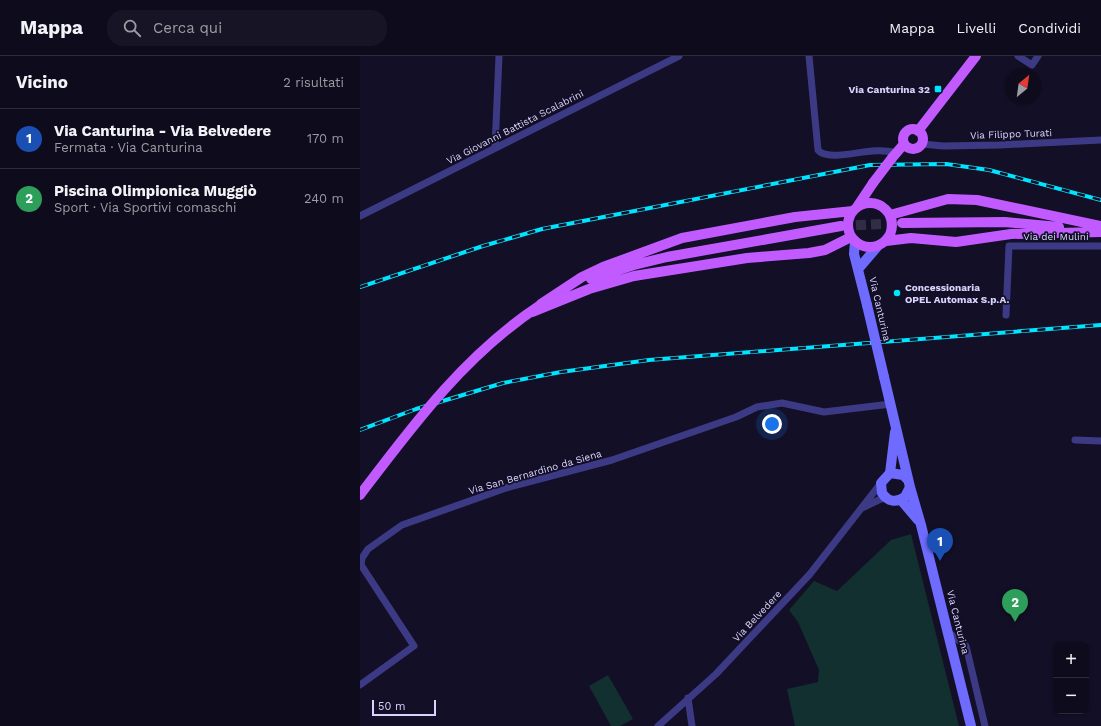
<!DOCTYPE html>
<html lang="it">
<head>
<meta charset="utf-8">
<style>
  :root { --surface:#0e0b1c; --page:#171425; --text:#f1f3f6; --muted:#9b9ba3; --line:#2e2b3b; --accent:#1a73e8 }
  body { margin:0; font-family:"Work Sans",sans-serif; background:var(--page); color:var(--text) }
  .controls { position:absolute; right:12px; bottom:12px; display:grid; overflow:hidden; border-radius:8px; box-shadow:0 1px 3px #0004 }
  .controls button { width:36px; height:36px; display:grid; place-items:center; padding:0; border:0; border-bottom:1px solid var(--line); background:var(--surface); color:var(--text); font:20px sans-serif }
  .compass { position:absolute; left:645px; top:12px; width:36px; height:36px; border-radius:50%; background:var(--surface); box-shadow:0 1px 3px #0004; rotate:29deg }
  .scale { position:absolute; left:12px; bottom:10px; width:64px; box-sizing:border-box; padding-left:4px; border:2px solid #d9d4ff; border-top:0; font-size:11px; line-height:14px; white-space:nowrap; color:#d9d4ff; -webkit-text-stroke:3px #130f26; paint-order:stroke }
  .you { position:absolute; left:412px; top:368px; width:14px; height:14px; margin:-10px; border:3px solid #fff; border-radius:50%; background:#1a73e8; box-shadow:0 0 0 6px #1a73e833 }
  .badge { display:grid; place-items:center; width:26px; height:26px; border-radius:50%; background:var(--accent); color:#fff; font-size:13px; font-weight:700 }
  .pin { position:absolute; translate:-50% -33px; filter:drop-shadow(0 1px 2px #0008) }
  .pin::after { content:''; position:absolute; top:21px; width:14px; height:12px; background:inherit; clip-path:polygon(0 0,100% 0,50% 100%) }
  .list { margin:0; padding:0; list-style:none }
  h2 { display:flex; justify-content:space-between; align-items:center; height:52px; margin:0; padding:0 16px; font-size:17px }
  h2 small { font-size:13px; font-weight:400; color:var(--muted) }
  .list li { display:grid; grid-template-columns:26px 1fr auto; gap:12px; align-items:center; box-sizing:border-box; height:60px; padding:0 16px; border-top:1px solid var(--line) }
  .list b { display:block; font-size:15px; white-space:nowrap }
  .list p { margin:0; font-size:13px; white-space:nowrap; color:var(--muted) }
  .list em { font-size:13px; font-style:normal; color:var(--muted) }
  .icon { flex:none; width:22px; height:22px; fill:none; stroke:currentColor; stroke-width:2; stroke-linecap:round; stroke-linejoin:round }
  .map { position:relative; flex:none; width:741px; height:670px; overflow:hidden }
  header { display:flex; align-items:center; gap:24px; box-sizing:border-box; height:56px; padding:0 20px; background:var(--surface); border-bottom:1px solid var(--line) }
  header strong { font-size:19px }
  nav { display:flex; gap:22px; margin-inline-start:auto; font-size:14px }
  .search { width:280px; height:36px; background:var(--page); display:flex; align-items:center; gap:10px; box-sizing:border-box; padding:0 14px; border-radius:16px; color:var(--muted); font-size:15px }
  main { display:flex }
  aside { flex:1; background:var(--surface) }
  .map>svg:first-child { display:block }
</style>
</head>
<body>
<header>
<strong>Mappa</strong>
<div class="search"><svg class="icon" aria-label="search" viewBox="0 0 24 24"><circle cx="10" cy="10" r="6"/><path d="M15 15l6 6"/></svg>Cerca qui</div>
<nav><a>Mappa</a><a>Livelli</a><a>Condividi</a></nav>
</header>
<main>
<aside>
<h2>Vicino<small>2 risultati</small></h2>
<ul class="list">
<li><span class="badge" style="background:#1a4fb4">1</span><div><b>Via Canturina - Via Belvedere</b><p>Fermata · Via Canturina</p></div><em>170 m</em></li>
<li><span class="badge" style="background:#2e9e5b">2</span><div><b>Piscina Olimpionica Muggiò</b><p>Sport · Via Sportivi comaschi</p></div><em>240 m</em></li>
</ul>
</aside>
<div class="map">
<svg width="741" height="670" viewBox="0 0 741 670">
  <rect width="100%" height="100%" fill="#130f26"/>
  <path fill="#12302f" d="M551,478L599,670H435L427,633L458,626L459,614L438,566L429,554L454,525L477,535L531,484Z
    M248,619L273,663L260,670H251L229,630Z"/>
  <g fill="none" stroke-linecap="round" stroke-linejoin="round">
    <path stroke="#312d47" stroke-width="10" stroke-dasharray="10 5" stroke-linecap="butt" d="M481,170L542,167"/>
    <path stroke="#3d3a85" stroke-width="7" d="M449,0L458,94L460,96C476,106 512,89 535,97
      M658,0L672,9L678,0
      M562,88L583,90L639,89L741,84
      M135,92L139,0
      M0,160L319,0
      M646,259L649,190H741
      M715,384L741,385
      M502,452L525,441
      M588,576L606,590L625,670
      M0,629L54,590L1,509L2,502L8,493L42,469L146,432L252,404L376,361L397,351L422,347L464,356L531,348
      M328,642L332,670
      M298,670L356,618L450,518L521,427"/>
    <path stroke="#6f6bff" stroke-width="10" d="M495,185L494,198L507,249
      M499,212L517,191
      M524,321L550,431L545,441C536,447 528,446 522,437L521,427L530,417L543,419L548,424
      M530,417L535,376
      M550,431L561,469L611,670
      M541,444L558,464"/>
    <path stroke="#c25bff" stroke-width="10" d="M543 83a10 10 0 1 1 20 0a10 10 0 1 1-20 0Z
      M558,75L616,0
      M532,102L544,88
      M488 169a22 22 0 1 1 44 0a22 22 0 1 1-44 0Z
      M497,151L513,127
      M530,159L588,143L617,144L741,170
      M542,167L645,166L699,171
      M526,185L551,182L596,186L651,178L741,176
      M231,223L274,209L307,201L481,170
      M181,248L222,221L243,211L322,182L435,161L493,155
      M172,256L229,233L274,220L387,202L449,197L465,194L491,181"/>
    <g stroke="#00e5ff" stroke-width="4">
      <path id="rail" d="M0,231L123,190L182,173L510,109L586,108L629,114L741,144
        M0,374L56,353L143,327L201,316L289,304L741,269"/>
    </g>
    <use href="#rail" stroke="#130f26" stroke-width="2.5" stroke-dasharray="8" stroke-linecap="butt"/>
    <path stroke="#6f6bff" stroke-width="10" d="M507,249L524,321"/>
    <path stroke="#c25bff" stroke-width="10" d="M513,127L532,102
      M0,439C53,369 105,299 179,250"/>
  </g>
  <g fill="#00e5ff" stroke="#130f26" stroke-width="1.5">
    <rect x="574" y="29" width="8" height="8" rx="2"/>
    <circle cx="537" cy="237" r="4"/>
  </g>
  <g text-anchor="middle" dominant-baseline="central" stroke-width="3.5" stroke-linejoin="round" paint-order="stroke">
    <g font-size="10" font-weight="bold" fill="#d9d4ff" stroke="#130f26" text-anchor="end">
      <text x="570" y="33">Via Canturina 32</text>
      <text x="545" y="231" text-anchor="start">Concessionaria<tspan x="545" dy="12">OPEL Automax S.p.A.</tspan></text>
    </g>
    <g font-size="10" fill="#d9d4ff" stroke="#130f26">
      <text transform="translate(155 71) rotate(-27)">Via Giovanni Battista Scalabrini</text>
      <text transform="translate(651 78) rotate(-2)">Via Filippo Turati</text>
      <text x="696" y="180">Via dei Mulini</text>
      <text transform="translate(520 253) rotate(77)">Via Canturina</text>
      <text transform="translate(175 416) rotate(-16)">Via San Bernardino da Siena</text>
      <text transform="translate(397 560) rotate(-47)">Via Belvedere</text>
      <text transform="translate(598 566) rotate(76)">Via Canturina</text>
    </g>
  </g>
</svg>
<div class="controls">
<button>+</button>
<button>−</button>
</div>
<svg class="compass" viewBox="-18 -18 36 36"><path d="M0-13l5 13h-10z" fill="#e53935"/><path d="M0 13l5-13h-10z" fill="#9b9ba3"/></svg>
<div class="scale">50 m</div>
<div class="you"></div>
<div class="pin badge" style="left:580px;top:505px;background:#1a4fb4">1</div>
<div class="pin badge" style="left:655px;top:566px;background:#2e9e5b">2</div>
</div>
</main>
</body>
</html>
